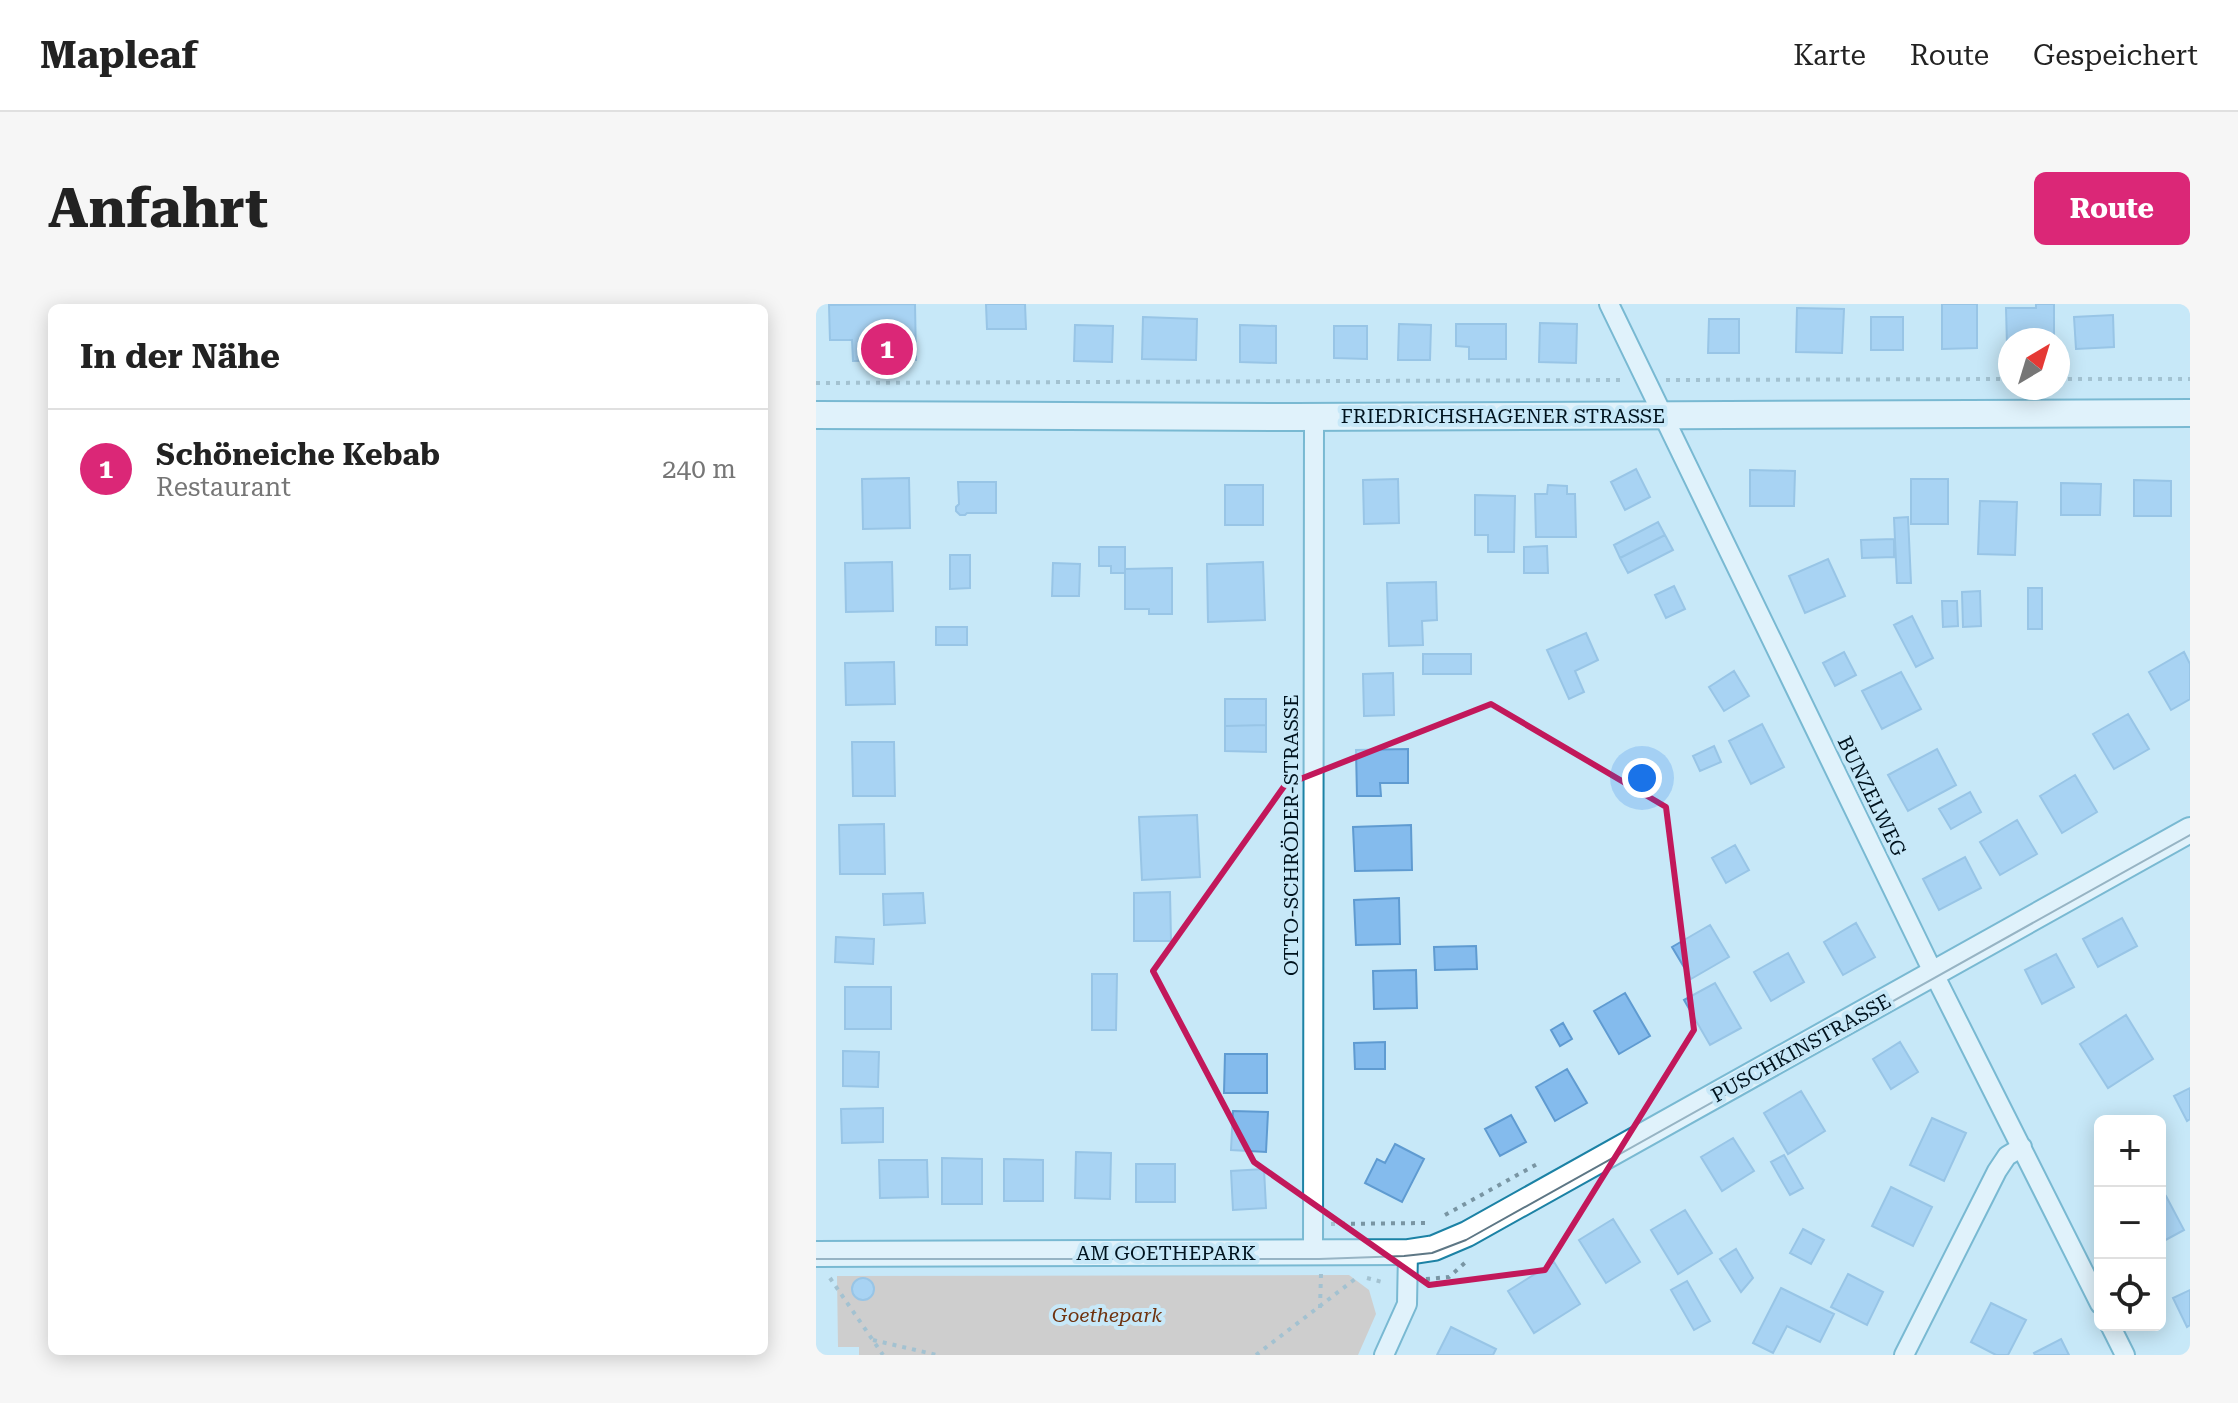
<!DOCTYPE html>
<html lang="de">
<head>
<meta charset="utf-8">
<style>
  :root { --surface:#fff; --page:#f6f6f6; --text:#222; --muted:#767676; --line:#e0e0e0; --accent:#db2777 }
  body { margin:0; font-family:"Roboto Serif",serif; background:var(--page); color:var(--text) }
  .controls { position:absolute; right:24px; bottom:24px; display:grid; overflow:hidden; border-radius:12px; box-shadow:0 4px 20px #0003 }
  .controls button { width:72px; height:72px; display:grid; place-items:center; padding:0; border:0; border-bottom:2px solid var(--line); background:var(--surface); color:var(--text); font:40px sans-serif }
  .compass { position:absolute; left:1182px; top:24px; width:72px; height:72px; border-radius:50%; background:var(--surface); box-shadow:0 4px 20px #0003; rotate:38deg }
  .you { position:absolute; left:826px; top:474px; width:28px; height:28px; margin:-20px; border:6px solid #fff; border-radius:50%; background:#1a73e8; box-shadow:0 0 0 12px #1a73e833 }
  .badge { display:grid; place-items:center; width:52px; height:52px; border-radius:50%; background:var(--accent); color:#fff; font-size:26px; font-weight:700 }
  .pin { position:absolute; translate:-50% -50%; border:4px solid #fff; box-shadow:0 2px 8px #0006 }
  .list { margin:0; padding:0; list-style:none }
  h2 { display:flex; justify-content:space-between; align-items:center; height:104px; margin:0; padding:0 32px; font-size:34px }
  h2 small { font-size:26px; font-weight:400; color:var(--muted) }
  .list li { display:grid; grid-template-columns:52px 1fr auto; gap:24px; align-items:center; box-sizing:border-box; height:120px; padding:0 32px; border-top:2px solid var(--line) }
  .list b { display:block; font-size:30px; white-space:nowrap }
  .list p { margin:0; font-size:26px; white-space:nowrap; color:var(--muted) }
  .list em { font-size:26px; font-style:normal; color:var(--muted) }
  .icon { flex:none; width:44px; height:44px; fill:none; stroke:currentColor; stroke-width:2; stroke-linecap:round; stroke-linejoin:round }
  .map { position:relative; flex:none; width:1374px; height:1051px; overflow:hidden; border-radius:12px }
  header { display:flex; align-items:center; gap:48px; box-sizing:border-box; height:112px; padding:0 40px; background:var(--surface); border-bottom:2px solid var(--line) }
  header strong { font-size:38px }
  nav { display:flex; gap:44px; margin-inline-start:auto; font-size:28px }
  .intro { display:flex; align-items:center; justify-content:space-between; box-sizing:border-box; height:192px; padding:0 48px }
  h1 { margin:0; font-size:56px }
  .button { padding:20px 36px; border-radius:12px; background:var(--accent); color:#fff; font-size:28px; font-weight:700 }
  main { display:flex; gap:48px; padding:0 48px }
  aside { flex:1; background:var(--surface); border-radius:12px; box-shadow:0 4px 20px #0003 }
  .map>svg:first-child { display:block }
</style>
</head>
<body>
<header>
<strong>Mapleaf</strong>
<nav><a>Karte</a><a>Route</a><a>Gespeichert</a></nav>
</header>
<div class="intro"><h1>Anfahrt</h1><a class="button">Route</a></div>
<main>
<aside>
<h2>In der Nähe<small></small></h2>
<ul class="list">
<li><span class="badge">1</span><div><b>Schöneiche Kebab</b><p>Restaurant</p></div><em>240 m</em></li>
</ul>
</aside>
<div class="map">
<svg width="1374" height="1051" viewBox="0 0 1374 1051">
  <rect width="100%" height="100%" fill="#c7e8f8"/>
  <path fill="#d8af9b" d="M533,971L553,986L560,1010L542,1051H43V1043H22L21,972Z"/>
  <path fill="#84bbed" stroke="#5f9bd1" stroke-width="2" d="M99,0L100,56L37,57L36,36H14L13,1Z
    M170,0H209L210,25H171Z
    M1126,0H1161V44L1126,45Z
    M1220,0H1238V36H1194V41H1191L1190,4H1220Z
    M981,4L1028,5L1026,49L980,48Z
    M1297,11L1298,43L1260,45L1258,13Z
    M327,13L381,15L380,56L326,55Z
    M1055,13H1087V46H1055Z
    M893,15H923V49H892Z
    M724,19L761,20L760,59L723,58Z
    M583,20L615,21L614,56H582Z
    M640,20H690V55H653V43L640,42Z
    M259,21L297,22L296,58L258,57Z
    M424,21L460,22V59L424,58Z
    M518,22H551V55L518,54Z
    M820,165L834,193L809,206L795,178Z
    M934,166L979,167L978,202H934Z
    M93,174L94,224L47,225L46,175Z
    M582,175L583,219L548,220L547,176Z
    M1095,175H1132V220H1095Z
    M1318,176L1355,177V212H1318Z
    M142,178H180V209H151L149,211H144L140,207V203L143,200Z
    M1245,179L1285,180L1284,211H1245Z
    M409,181H447V221H409Z
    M732,181L751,182V190H759L760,233H720L719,190H731Z
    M659,191L699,192L698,248H672V231H659Z
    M1164,197L1201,198L1199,251L1162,250Z
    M1092,213L1095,279H1081L1078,214Z
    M842,218L849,231L804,254L798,241Z
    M849,231L857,246L812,269L804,254Z
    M1078,235V253L1046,254L1045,236Z
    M731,242L732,269H708V243Z
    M283,243H309V269H295V262H283Z
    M134,251H154V284L134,285Z
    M1012,255L1029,292L989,309L973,272Z
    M76,258L77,307L30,308L29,259Z
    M447,258L449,316L392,318L391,260Z
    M237,259L264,260L263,292H236Z
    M356,264V310H333V305H309V265Z
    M620,278L621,316L606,317L607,341L573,342L571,279Z
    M858,282L869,305L850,314L839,291Z
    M1212,284H1226V325H1212Z
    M1164,287L1165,322L1147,323L1146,288Z
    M1126,297H1141L1142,322L1127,323Z
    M1096,312L1117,354L1100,363L1078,321Z
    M120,323H151V341H120Z
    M770,329L782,356L759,367L768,388L753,395L731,346Z
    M1028,348L1040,371L1019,382L1007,359Z
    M1368,348L1374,360V395L1355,406L1333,368Z
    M607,350H655V370H607Z
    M78,358L79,400L30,401L29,359Z
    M918,367L933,392L908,407L893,383Z
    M1085,368L1105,405L1066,425L1046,387Z
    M577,369L578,411L548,412L547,370Z
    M409,395H450V421L409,422Z
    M1312,410L1333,445L1298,465L1277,430Z
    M946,420L968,463L935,480L913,437Z
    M450,421V448L409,447V422Z
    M36,438H78L79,492H37Z
    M898,442L905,458L884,467L877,452Z
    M592,445V479H564L565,492H541L540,446Z
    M1121,445L1140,481L1092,507L1072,471Z
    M1259,471L1281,508L1246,529L1224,492Z
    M1154,488L1165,508L1135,525L1123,505Z
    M381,511L384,573L326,576L323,513Z
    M1201,516L1221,550L1184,571L1164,538Z
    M68,520L69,570H24L23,521Z
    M595,521L596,566L539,567L537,523Z
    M919,541L933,566L910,579L896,554Z
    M1149,553L1165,584L1123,606L1107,575Z
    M354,588L355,637H318V589Z
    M107,589L109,619L68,621L67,590Z
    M583,594L584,640L540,641L538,596Z
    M1306,614L1321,642L1282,663L1267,635Z
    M1040,619L1059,653L1027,671L1008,638Z
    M894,621L913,653L875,675L856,643Z
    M20,633L58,635L57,660L19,658Z
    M660,642L661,665L619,666L618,643Z
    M972,649L988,678L955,697L938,668Z
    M1240,650L1258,683L1226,700L1209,666Z
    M600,666L601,704L558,705L557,667Z
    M276,670H301L300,726H276Z
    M899,679L925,724L894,741L868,696Z
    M29,683H75V725H29Z
    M809,689L834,732L803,750L778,707Z
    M1310,711L1337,755L1292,784L1264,740Z
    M747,719L756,735L744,742L735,726Z
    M569,738V765H539L538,739Z
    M1084,738L1102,768L1075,785L1057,755Z
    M27,747L63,748L62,783L27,782Z
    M409,750H451V789H408Z
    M751,765L771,799L739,817L720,783Z
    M1374,784V815L1371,817L1358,792Z
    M985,787L1009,827L972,850L948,809Z
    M67,804V838L26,839L25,805Z
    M417,807L452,808L450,848L415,846Z
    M695,811L710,838L684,852L669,825Z
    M1116,814L1150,829L1128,877L1094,861Z
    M917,834L938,867L906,887L885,853Z
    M579,840L608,855L586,898L549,879L561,855L569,859Z
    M260,848L295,849L294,895L259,894Z
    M968,851L987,884L974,891L955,858Z
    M126,854L166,855V900H126Z
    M188,855L227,856V897H188Z
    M63,856H111L112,893L64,894Z
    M320,860H359V898H320Z
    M448,865L450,904L417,906L415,867Z
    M1075,883L1116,903L1097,942L1056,922Z
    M1350,892L1368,926L1344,939V895Z
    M869,906L896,949L862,970L835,926Z
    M797,915L824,958L790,979L763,936Z
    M987,925L1008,936L995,960L974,949Z
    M920,945L937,974L925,988L904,955Z
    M738,958L764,1000L718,1029L692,987Z
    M1032,970L1067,988L1051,1021L1015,1003Z
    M36 985a11 11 0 1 1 22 0a11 11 0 1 1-22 0Z
    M871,977L894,1017L878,1026L855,986Z
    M965,984L1018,1010L1004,1038L971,1022L957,1049L937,1039Z
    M1374,986V1021L1371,1023L1357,994Z
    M1175,999L1210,1016L1192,1051H1180L1155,1038Z
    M635,1023L680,1045L677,1051H621Z
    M1245,1035L1253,1051H1219L1218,1049Z"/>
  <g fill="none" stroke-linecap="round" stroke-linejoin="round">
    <g stroke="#1c82a5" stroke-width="22">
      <path id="minor" d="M793,0L1116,666L1284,1000
        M497,949L498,113
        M1294,1021L1309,1051
        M568,1051L591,1000L592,948
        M1088,1051L1181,867L1191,852L1206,843"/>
    </g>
    <g stroke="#1c82a5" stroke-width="28">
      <path id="tertiary" d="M0,950L592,948L618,944L651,930L1374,526"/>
    </g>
    <g stroke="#1c82a5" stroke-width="30">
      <path id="secondary" d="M0,111L480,113L1374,109"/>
    </g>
    <path stroke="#7995a3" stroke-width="4" stroke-dasharray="4 6" stroke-linecap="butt" d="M1242,75H1374
      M850,76L1194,75
      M0,79L810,76
      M629,911L723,859
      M515,920L610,919
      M14,974L67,1051
      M551,974L570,979
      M610,975L633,973L651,957
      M504,1004L505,970
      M57,1036L121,1051
      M440,1051L543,972"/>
    <use href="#minor" stroke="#fff" stroke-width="18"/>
    <use href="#tertiary" stroke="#fff" stroke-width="24"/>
    <use href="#secondary" stroke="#fff" stroke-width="26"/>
    <path stroke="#5e7785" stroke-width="2" d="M0,955H503L588,952L616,949L650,936L1374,531"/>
  </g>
  <path d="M0 0H1374V1051H0ZM675,400L850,503L878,726L729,966L613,981L438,858L337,667L469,481Z" fill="#c7e8f8" fill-opacity=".55" fill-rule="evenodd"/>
  <path fill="none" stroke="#c2185b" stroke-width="6" stroke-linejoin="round" d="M675,400L850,503L878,726L729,966L613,981L438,858L337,667L469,481Z"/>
  <g text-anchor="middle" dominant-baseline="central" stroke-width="8" stroke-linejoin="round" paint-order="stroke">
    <g font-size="20" fill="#00131e" stroke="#c7e8f8">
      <text x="687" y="112">FRIEDRICHSHAGENER STRASSE</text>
      <text transform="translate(1056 492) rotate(64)">BUNZELWEG</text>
      <text transform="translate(475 531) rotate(-90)">OTTO-SCHRÖDER-STRASSE</text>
      <text transform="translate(985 744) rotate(-29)">PUSCHKINSTRASSE</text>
      <text x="350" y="949">AM GOETHEPARK</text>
    </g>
    <g font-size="20" font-style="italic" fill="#6f320e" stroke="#c7e8f8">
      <text x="291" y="1011">Goethepark</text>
    </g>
  </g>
</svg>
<div class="controls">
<button>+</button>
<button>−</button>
<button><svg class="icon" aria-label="locate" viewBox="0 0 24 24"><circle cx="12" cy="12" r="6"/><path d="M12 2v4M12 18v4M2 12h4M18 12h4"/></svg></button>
</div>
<svg class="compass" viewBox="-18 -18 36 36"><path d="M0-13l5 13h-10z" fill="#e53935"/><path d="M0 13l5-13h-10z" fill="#767676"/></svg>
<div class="you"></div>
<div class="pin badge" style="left:71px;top:45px">1</div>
</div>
</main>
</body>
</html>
